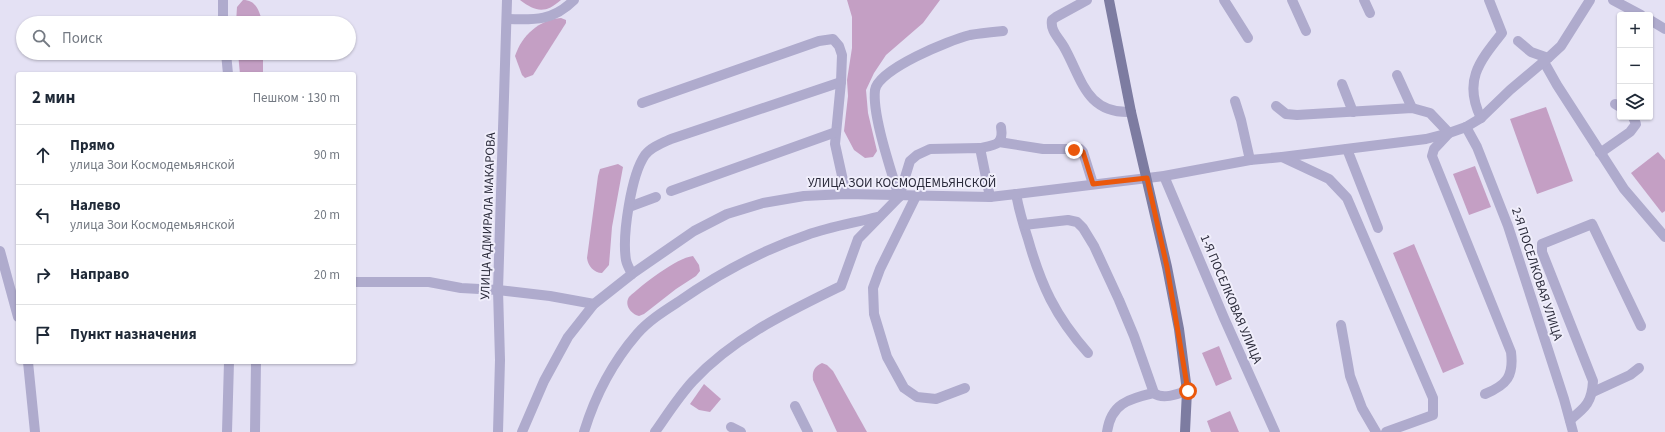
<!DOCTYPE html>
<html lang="ru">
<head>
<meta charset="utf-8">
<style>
	:root { --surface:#fff; --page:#f2f2f3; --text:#1f2937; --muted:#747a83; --line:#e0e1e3 }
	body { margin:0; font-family:"Source Sans 3",sans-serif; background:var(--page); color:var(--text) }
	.controls { position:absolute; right:12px; top:12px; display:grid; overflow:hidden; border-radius:4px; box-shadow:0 1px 3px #0004 }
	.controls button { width:36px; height:36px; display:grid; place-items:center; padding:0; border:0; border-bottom:1px solid var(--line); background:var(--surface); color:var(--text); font:20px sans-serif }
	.stop { position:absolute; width:12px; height:12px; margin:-9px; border:3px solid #ea580c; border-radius:50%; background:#fff }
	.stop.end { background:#ea580c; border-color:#fff; box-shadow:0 1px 4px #0008 }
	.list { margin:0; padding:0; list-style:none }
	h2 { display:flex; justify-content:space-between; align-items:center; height:52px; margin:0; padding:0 16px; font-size:17px }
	h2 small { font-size:13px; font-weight:400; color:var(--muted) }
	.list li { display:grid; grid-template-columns:26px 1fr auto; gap:12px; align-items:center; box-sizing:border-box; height:60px; padding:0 16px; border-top:1px solid var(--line) }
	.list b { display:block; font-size:15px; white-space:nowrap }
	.list p { margin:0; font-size:13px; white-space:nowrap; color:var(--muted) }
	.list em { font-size:13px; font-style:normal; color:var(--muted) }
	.icon { flex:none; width:22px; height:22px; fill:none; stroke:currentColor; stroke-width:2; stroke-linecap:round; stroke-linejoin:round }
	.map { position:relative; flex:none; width:1665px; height:432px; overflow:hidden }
	.search { position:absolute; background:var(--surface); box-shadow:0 1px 3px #0004; left:16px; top:16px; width:340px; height:44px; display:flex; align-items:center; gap:10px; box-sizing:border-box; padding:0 14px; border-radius:22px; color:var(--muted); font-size:15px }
	.panel { position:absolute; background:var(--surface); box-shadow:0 1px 3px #0004; left:16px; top:72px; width:340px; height:292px; border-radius:4px }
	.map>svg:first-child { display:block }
	.green { fill:#c49fc4 }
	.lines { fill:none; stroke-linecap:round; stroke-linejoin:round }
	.lane { stroke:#afabcd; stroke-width:10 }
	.street { stroke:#afabcd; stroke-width:10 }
	.secondary { stroke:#7d7ca1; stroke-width:10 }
	.route { stroke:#ea580c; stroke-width:5 }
	.labels { text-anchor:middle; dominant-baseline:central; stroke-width:4; stroke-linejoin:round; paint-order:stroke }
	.street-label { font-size:13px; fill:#2b2b3b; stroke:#f0eefb }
</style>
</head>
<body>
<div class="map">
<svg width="1665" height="432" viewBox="0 0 1665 432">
	<rect width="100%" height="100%" fill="#e4e1f4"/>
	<g class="green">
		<path d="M243,0C257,0 259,12 263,23H236L237,7Z"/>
		<path d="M520,0H561C545,14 536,12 520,0Z"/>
		<path d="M847,0H940L923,23L886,55L874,73L866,90L868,113L877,151L873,157L865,158L854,150L844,131L848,96L847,80L852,48V17Z"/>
		<path d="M561,18L566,20V23L533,75L525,78L522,75L515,56C522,35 539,20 561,18Z"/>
		<path d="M238,53H263V74H240Z"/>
		<path d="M1546,107L1573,181L1537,194L1510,119Z"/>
		<path d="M1658,152L1665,160V211L1662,213L1631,173Z"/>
		<path d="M618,164L623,167L612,227L609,265L602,273C594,273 588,266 587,258L598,176L600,169Z"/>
		<path d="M1475,166L1491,207L1469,215L1453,174Z"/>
		<path d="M1414,244L1464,364L1443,373L1393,253Z"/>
		<path d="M693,256L699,265L700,271L696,276L676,289L644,314L639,316C631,314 624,305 629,297C642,285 676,258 693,256Z"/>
		<path d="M1219,346L1232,379L1216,386L1202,353Z"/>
		<path d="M822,363L827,365L833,371L867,432H837L813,380C812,371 814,367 822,363Z"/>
		<path d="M704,384L721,399L710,412L699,410L690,404Z"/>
		<path d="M1230,411L1239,432H1211L1207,421Z"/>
	</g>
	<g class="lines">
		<g class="lane">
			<path d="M1087,0L1056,17L1052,20C1050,31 1059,38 1064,47C1082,79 1086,114 1131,112"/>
			<path d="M1224,0L1248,38"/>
			<path d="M1292,0L1306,31"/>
			<path d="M1364,0L1370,13"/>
			<path d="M1613,0L1641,15"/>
			<path d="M1650,20L1665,29"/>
			<path d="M223,23V0"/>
			<path d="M1518,41L1531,52L1548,58"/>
			<path d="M226,53L228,74"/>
			<path d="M1544,62L1557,85L1624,189L1665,237"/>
			<path d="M1397,75L1412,108"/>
			<path d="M1342,84L1353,112"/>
			<path d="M1235,101L1241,120L1250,160"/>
			<path d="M642,103L819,41L833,39L839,46L842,55L841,82L835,144L846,194"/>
			<path d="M1615,104L1620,107"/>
			<path d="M1276,106L1286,114L1297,115L1412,108L1430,113L1449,133L1434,149L1432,156L1511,352C1514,376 1507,385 1485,394"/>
			<path d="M1481,118C1463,81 1479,62 1502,33L1489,0"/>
			<path d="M1466,127L1477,147L1508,226L1564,399L1573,432"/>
			<path d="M999,142L1043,149H1080L1083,152L1093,184"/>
			<path d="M980,148C995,145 1004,145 1001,127"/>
			<path d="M1347,149L1378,228"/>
			<path d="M1600,153L1630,132L1636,124L1633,117"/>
			<path d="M1282,157L1329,179L1347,198L1433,398V415L1386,432"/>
			<path d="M671,191L836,132"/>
			<path d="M1016,194C1019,210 1023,224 1028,239C1041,285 1055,316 1088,353"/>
			<path d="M916,196L880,269L873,288L874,314L887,357L904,388L917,397L936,399L965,388"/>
			<path d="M899,197C891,170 872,115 875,90C878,69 950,40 970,35C980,33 992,32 1003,31"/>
			<path d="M629,207L656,197"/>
			<path d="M1024,225L1068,220L1077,222L1083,228L1094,246L1119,300L1134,336L1154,393C1163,400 1176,394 1187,391"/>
			<path d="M0,251L18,317"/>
			<path d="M632,274C630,270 627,265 626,260C622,236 631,175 645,155C651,147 662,143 671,139L841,82"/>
			<path d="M498,290L550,296L594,304"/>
			<path d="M1341,325L1350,376L1362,408L1376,432"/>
			<path d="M28,362L35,432"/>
			<path d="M1593,392L1630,375L1639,368"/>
			<path d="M795,406L808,432"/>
			<path d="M1570,420C1586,407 1592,402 1593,381L1542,252V244L1592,224L1641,326"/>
			<path d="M731,427L741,432"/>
			<path d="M227,432L229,362"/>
			<path d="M255,432L256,362"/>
			<path d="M584,432C595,396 612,363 637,334C648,321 664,311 678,302C718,274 760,251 807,235C829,227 854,223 877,217"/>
			<path d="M655,432C667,415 679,396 693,381C734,337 788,312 841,286L858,239L899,197L910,161L917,155L930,149L980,148L990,197"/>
			<path d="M1107,432C1111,403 1129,399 1154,393"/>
		</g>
		<g class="street">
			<path d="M507,19C535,20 553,21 574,0"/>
			<path d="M1164,176L1224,318L1275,432"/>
			<path d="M354,282H429L461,288L498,290"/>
			<path d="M498,432L500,360L498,290L507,0"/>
			<path d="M522,432L544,381L568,337L594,304L632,274L694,231L727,214L763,203L804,196L846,194L990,197L1016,194L1164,176L1250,160L1282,157L1426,139L1449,133L1466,127L1481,118L1510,90L1548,58L1561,46L1590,0"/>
		</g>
		<path class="secondary" d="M1109,0L1131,112L1167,267L1179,329L1187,391L1185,432"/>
	</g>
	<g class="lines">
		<path class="route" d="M1074,150H1080L1083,152L1093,184L1147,178L1167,267L1188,391"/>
	</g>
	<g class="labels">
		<g class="street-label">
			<text x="902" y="183">УЛИЦА ЗОИ КОСМОДЕМЬЯНСКОЙ</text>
			<text transform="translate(488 216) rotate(-88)">УЛИЦА АДМИРАЛА МАКАРОВА</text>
			<text transform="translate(1537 274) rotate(72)">2-Я ПОСЕЛКОВАЯ УЛИЦА</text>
			<text transform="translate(1231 299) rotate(67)">1-Я ПОСЕЛКОВАЯ УЛИЦА</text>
		</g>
	</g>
</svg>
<div class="controls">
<button>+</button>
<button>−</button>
<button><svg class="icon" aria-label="layers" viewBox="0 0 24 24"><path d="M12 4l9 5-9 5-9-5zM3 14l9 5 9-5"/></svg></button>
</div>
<div class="stop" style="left:1188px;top:391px"></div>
<div class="stop end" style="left:1074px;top:150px"></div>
<div class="search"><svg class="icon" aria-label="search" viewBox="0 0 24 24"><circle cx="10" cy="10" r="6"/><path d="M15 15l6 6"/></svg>Поиск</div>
<section class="panel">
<h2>2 мин<small>Пешком · 130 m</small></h2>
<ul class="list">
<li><svg class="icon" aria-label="ahead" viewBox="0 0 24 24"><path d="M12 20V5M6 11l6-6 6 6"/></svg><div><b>Прямо</b><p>улица Зои Космодемьянской</p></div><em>90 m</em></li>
<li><svg class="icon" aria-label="left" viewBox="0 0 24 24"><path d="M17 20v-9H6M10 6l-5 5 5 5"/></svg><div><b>Налево</b><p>улица Зои Космодемьянской</p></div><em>20 m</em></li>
<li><svg class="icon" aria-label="right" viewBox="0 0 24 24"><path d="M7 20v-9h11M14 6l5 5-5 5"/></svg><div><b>Направо</b></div><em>20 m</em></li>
<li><svg class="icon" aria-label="arrive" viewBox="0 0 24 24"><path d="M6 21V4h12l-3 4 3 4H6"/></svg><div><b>Пункт назначения</b></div></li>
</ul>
</section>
</div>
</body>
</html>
